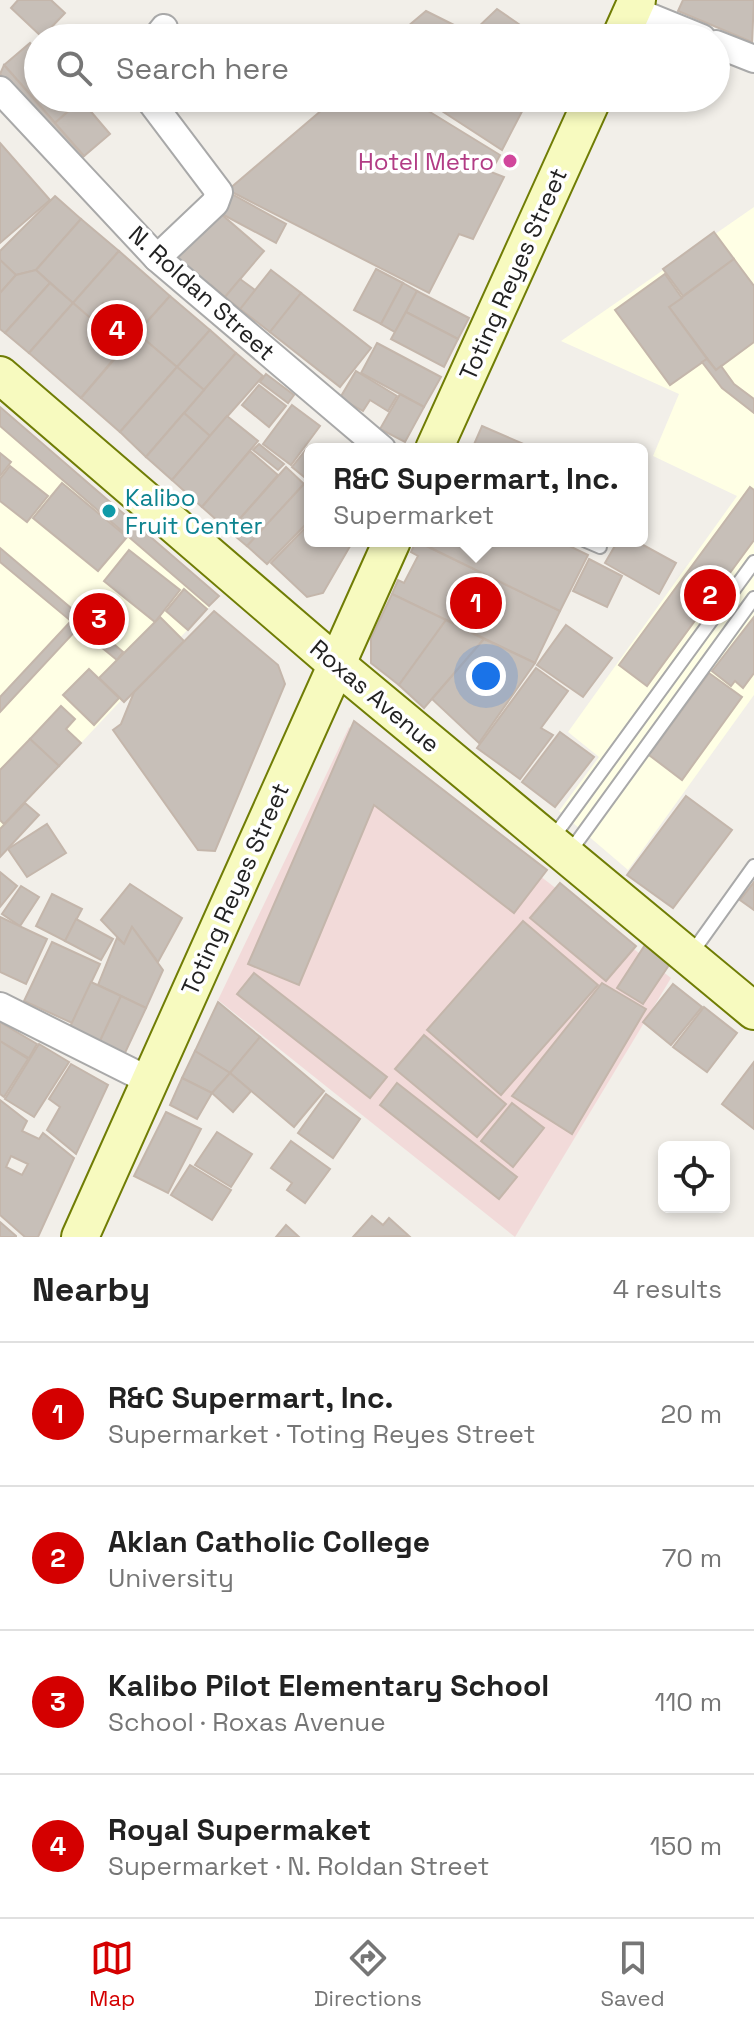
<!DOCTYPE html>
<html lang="en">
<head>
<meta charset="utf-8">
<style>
	:root { --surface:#fff; --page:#f2f2f2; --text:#222; --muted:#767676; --line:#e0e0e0; --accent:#d40000 }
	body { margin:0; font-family:"Space Grotesk",sans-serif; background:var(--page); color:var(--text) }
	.controls { position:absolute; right:24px; bottom:24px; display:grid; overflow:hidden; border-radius:12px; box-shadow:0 4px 12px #0003 }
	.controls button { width:72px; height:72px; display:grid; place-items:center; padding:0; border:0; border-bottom:2px solid var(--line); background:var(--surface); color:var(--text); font:40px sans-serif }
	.you { position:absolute; left:486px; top:676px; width:28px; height:28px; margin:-20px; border:6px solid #fff; border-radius:50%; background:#1a73e8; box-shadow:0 0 0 12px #1a73e833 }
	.badge { display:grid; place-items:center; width:52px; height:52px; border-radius:50%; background:var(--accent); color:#fff; font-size:26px; font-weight:700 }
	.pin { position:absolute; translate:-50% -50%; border:4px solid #fff; box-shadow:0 2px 8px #0006 }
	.popup { position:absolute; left:304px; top:443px; width:344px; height:104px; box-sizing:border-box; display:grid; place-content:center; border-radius:12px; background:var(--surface); filter:drop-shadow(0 2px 6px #0005); font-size:26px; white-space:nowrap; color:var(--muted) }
	.popup b { font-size:30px; color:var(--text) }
	.popup::after { content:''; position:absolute; left:50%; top:100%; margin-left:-16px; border:16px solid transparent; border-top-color:var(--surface) }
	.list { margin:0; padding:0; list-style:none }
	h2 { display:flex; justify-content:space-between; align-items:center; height:104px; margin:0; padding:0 32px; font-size:34px }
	h2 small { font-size:26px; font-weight:400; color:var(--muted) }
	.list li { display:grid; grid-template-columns:52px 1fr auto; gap:24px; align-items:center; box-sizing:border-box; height:144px; padding:0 32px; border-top:2px solid var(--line) }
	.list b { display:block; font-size:30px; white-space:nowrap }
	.list p { margin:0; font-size:26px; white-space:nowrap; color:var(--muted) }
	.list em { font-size:26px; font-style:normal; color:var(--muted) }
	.icon { flex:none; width:44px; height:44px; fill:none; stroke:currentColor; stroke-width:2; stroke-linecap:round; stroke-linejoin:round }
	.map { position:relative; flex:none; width:754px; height:1237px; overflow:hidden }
	.search { position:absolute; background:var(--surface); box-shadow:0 4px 12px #0003; left:24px; right:24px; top:24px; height:88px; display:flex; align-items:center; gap:20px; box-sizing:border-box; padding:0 28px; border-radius:44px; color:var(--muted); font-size:30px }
	.sheet { height:680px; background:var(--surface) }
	nav { display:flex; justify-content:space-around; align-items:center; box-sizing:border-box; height:112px; border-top:2px solid var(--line); background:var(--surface); font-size:22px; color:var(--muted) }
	nav a { display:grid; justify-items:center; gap:4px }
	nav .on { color:var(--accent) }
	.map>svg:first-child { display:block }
	.commercial { fill:#f2dad9 }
	.education { fill:#ffffe5 }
	.building { fill:#c7bfb8; stroke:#c4b6ab; stroke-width:2; fill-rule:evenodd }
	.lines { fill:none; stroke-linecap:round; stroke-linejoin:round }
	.lane-casing { stroke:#a9a9a9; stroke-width:16 }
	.street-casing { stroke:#a9a9a9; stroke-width:30 }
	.secondary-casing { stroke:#707d05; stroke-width:40 }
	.lane { stroke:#fff; stroke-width:12 }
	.street { stroke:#fff; stroke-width:26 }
	.secondary { stroke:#f7fabf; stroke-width:36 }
	.hotel-dot { fill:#d1479c; stroke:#fff; stroke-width:3 }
	.culture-dot { fill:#0f9aa8; stroke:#fff; stroke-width:3 }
	.labels { text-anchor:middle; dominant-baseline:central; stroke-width:7; stroke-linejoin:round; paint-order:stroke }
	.hotel-label { font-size:24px; fill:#b23c85; stroke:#fff; text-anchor:end }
	.street-label { font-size:24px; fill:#222; stroke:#fff }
	.culture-label { font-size:24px; fill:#0d838f; stroke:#fff; text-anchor:start }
</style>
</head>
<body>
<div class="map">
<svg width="754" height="1237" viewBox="0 0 754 1237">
	<rect width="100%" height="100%" fill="#f2efe9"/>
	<path class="commercial" d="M349,727L671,978L515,1237L218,1000Z"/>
	<g class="education">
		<path d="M754,207V695L628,870L559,811L599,757L568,732L737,496L653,456L679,394L561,341Z"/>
		<path d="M0,426L209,607L0,829Z"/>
	</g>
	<g class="building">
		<path d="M18,0H51L65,13L42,37L11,8Z"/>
		<path d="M683,0H754L752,42L678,11Z"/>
		<path d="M497,9L539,38H484L473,32Z"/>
		<path d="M426,11L480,38H394Z"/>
		<path d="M30,43L38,52V98L81,100L55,123L4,65Z"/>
		<path d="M4,65L84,156L77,162L0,74Z"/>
		<path d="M336,98H407L500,155L491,172L504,177L473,239L459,234L429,293L228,190Z"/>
		<path d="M422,98H529L502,150Z"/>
		<path d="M81,100L110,134L84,156L55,123Z"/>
		<path d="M0,143L50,200L0,243Z"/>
		<path d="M230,193L286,224L276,243L220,213Z"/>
		<path d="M55,196L81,219L36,270L16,275L0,260V251Z"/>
		<path d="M213,207L264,251L225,297L211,285L208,289L170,257Z"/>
		<path d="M81,219L119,251L73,303L36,270Z"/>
		<path d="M714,232L734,259L683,296L663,269Z"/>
		<path d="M119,251L170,296L137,333L103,303L90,318L73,303Z"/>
		<path d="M734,259L754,286V342L716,370L669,307Z"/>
		<path d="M0,260L16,275L0,293Z"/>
		<path d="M376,269L403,283L381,324L354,310Z"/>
		<path d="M36,270L50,283L5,333L0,329V293L16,275Z"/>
		<path d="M271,270L301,293L270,332L240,309Z"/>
		<path d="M665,274L682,298L669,307L707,359L670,385L615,310Z"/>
		<path d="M240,279L255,290L240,309L225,297Z"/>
		<path d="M50,283L73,303L29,353L5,333Z"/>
		<path d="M403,283L417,291L395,332L381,324Z"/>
		<path d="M417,291L469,318L458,339L406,312Z"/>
		<path d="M301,293L371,348L340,387L270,332Z"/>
		<path d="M170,296L210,330L177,367L137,333Z"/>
		<path d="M73,303L124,347L81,398L29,353Z"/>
		<path d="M406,312L458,339L444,367L391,339Z"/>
		<path d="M210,330L236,353L204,390L177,367Z"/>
		<path d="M137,333L177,367L120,432L81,398Z"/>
		<path d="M377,343L441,377L424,407L361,373Z"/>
		<path d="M236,353L263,376L210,436L184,413Z"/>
		<path d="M707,359L716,370L721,366L734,384L754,399V413L722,388L702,362Z"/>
		<path d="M177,367L204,390L146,457L120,432Z"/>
		<path d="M356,371L397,396L388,411L370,400L363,411L340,398Z"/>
		<path d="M266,374L294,395L288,403L260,382Z"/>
		<path d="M259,385L286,406L269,427L242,405Z"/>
		<path d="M400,394L424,407L405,442L380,429Z"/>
		<path d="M292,405L320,426L291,465L263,444Z"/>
		<path d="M0,407L219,596L209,606L0,426Z"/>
		<path d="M184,413L210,436L172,480L146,457Z"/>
		<path d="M227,416L258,441L202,507L172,480Z"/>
		<path d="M482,426L535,449H472Z"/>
		<path d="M259,444L284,464L278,470L253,450Z"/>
		<path d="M308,447L310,449L309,481L292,467Z"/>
		<path d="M250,451L278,475L229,531L202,507Z"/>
		<path d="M0,453L11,462L0,476Z"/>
		<path d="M10,466L48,496L27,522L0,501V479Z"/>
		<path d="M286,467L304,484L247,546L229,531Z"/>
		<path d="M62,483L127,537L98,571L33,518Z"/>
		<path d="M304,484L310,489V520L267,564L247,546Z"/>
		<path d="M750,487L754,490V540L647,686L619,665Z"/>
		<path d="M310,523V541H353L323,593L307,597L271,563Z"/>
		<path d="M416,541L560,611L535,663L392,594L398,580L404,583L418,556L411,552Z"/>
		<path d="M434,541H559L588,555L560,611L431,548Z"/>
		<path d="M611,541H636L676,563L659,594L605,563L616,544Z"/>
		<path d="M0,548L123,652L117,660L78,628L0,712V697L71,621L0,562Z"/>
		<path d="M129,550L180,590L155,622L104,581Z"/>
		<path d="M589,559L622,576L607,607L573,591Z"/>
		<path d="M184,589L207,609L188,630L166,611Z"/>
		<path d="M392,594L446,620L399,685L371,663V638Z"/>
		<path d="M214,611L278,665L285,684L215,851L198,850L113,730L121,724L134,692Z"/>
		<path d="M160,617L184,641L124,702L99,678Z"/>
		<path d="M754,617V673L743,688L735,681L731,686L712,671Z"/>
		<path d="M446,620L484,639L424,708L399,685Z"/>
		<path d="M566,625L612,658L583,697L537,665Z"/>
		<path d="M484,639L535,663L479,743L432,699Z"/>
		<path d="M536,668L568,691L541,728L553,735L520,779L477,748Z"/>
		<path d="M89,669L119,698L94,725L63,695Z"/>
		<path d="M709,673L742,697L682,780L649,755Z"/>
		<path d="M61,706L75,719L66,729L81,743L59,766L30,739Z"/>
		<path d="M354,721L547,870L514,913L374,805L299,985L248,964Z"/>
		<path d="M560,732L594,757L555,807L522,782Z"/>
		<path d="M30,739L59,766L4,824L0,820V770Z"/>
		<path d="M686,796L732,830L673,908L627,875Z"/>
		<path d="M25,803L39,815L0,857V829Z"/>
		<path d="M47,824L66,853L27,877L8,849Z"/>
		<path d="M0,872L17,886L0,907Z"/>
		<path d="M754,882V910L740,900Z"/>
		<path d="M560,883L636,946L606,981L530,918Z"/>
		<path d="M130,884L182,918L158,962L132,927L124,944L101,920Z"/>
		<path d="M21,886L39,897L20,926L2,914Z"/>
		<path d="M52,894L82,909L65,941L36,926Z"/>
		<path d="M0,917L47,939L26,984L0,972Z"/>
		<path d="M76,919L113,939L101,960L65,941Z"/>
		<path d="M523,921L598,985L501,1095L427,1030Z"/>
		<path d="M132,927L163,970L146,1008L98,985L117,938L124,944Z"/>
		<path d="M52,942L100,964L72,1023L24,1001Z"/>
		<path d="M645,945L671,962L643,1004L617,988Z"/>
		<path d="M254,973L387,1077L370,1098L237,994Z"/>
		<path d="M91,982L121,996L99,1043L69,1029Z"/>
		<path d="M602,983L646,1009L572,1134L512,1096Z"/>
		<path d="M673,984L702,1007L671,1045L643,1022Z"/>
		<path d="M121,996L146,1008L124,1055L99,1043Z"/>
		<path d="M218,1002L260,1037L230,1073L195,1051Z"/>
		<path d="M704,1007L737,1033L707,1072L673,1047Z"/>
		<path d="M0,1022L37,1044L29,1058L0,1041Z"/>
		<path d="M424,1035L506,1104L477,1137L395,1069Z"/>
		<path d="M260,1037L324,1091L294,1127L230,1073Z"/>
		<path d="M0,1041L28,1059L4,1097L0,1094Z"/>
		<path d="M39,1044L69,1062L34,1117L5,1099Z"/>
		<path d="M195,1051L230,1073L212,1093L182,1078Z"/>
		<path d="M754,1062V1129L722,1104Z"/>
		<path d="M71,1064L108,1085L76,1154L47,1130L60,1107L49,1099Z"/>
		<path d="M230,1073L251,1091L233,1112L212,1093Z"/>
		<path d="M182,1078L212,1093L197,1119L170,1105Z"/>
		<path d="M397,1083L517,1177L499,1199L380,1105Z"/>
		<path d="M326,1094L360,1119L333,1158L298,1133Z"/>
		<path d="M0,1100L27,1121L22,1131L39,1139L43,1133L74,1158L38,1237H25L0,1215ZM11,1156L28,1164L22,1175L6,1167Z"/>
		<path d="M512,1103L544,1128L513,1167L481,1141Z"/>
		<path d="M166,1112L201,1129L168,1193L134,1176Z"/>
		<path d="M217,1132L252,1154L231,1187L195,1165Z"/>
		<path d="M291,1141L330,1169L305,1203L287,1190L292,1183L271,1168Z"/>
		<path d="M190,1165L231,1190L212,1220L171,1195Z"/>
		<path d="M372,1216L383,1225L389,1218L409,1236L353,1237Z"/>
		<path d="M0,1222L16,1236V1237H0Z"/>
		<path d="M286,1225L299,1237H276Z"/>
	</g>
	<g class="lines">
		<defs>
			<g id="lane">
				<path d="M586,541L600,547"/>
				<path d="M552,839L754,562"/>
				<path d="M569,853L754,598"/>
				<path d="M691,954L754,866"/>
			</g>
			<g id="street">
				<path d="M633,10L702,38"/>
				<path d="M156,38L164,28"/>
				<path d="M716,44L754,59"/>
				<path d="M0,90L157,258L382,449"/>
				<path d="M148,98L219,192L215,203L157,258"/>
				<path d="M0,1006L150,1081"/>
			</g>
			<g id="secondary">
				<path d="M620,38L637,0"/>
				<path d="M0,375L336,664L754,1011"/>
				<path d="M434,449L593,98"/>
				<path d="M80,1237L392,541"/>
			</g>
		</defs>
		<use href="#lane" class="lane-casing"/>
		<use href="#street" class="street-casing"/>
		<use href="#secondary" class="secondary-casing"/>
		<use href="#lane" class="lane"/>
		<use href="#street" class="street"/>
		<use href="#secondary" class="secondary"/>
	</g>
	<circle class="hotel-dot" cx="510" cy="161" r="8"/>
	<circle class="culture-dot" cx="109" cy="511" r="8"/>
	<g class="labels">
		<g class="hotel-label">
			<text x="494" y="161">Hotel Metro</text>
		</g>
		<g class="street-label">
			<text transform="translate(513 274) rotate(-66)">Toting Reyes Street</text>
			<text transform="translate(202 293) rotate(42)">N. Roldan Street</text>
			<text transform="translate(375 696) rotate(40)">Roxas Avenue</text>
			<text transform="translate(235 889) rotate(-66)">Toting Reyes Street</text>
		</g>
		<g class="culture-label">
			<text x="125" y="497">Kalibo<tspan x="125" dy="28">Fruit Center</tspan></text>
		</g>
	</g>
</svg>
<div class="controls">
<button><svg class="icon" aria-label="locate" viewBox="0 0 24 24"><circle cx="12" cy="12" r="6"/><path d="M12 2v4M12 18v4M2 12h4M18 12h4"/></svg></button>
</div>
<div class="you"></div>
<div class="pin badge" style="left:476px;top:603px">1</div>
<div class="popup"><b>R&amp;C Supermart, Inc.</b>Supermarket</div>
<div class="pin badge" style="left:710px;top:595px">2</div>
<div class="pin badge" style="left:99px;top:619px">3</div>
<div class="pin badge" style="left:117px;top:330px">4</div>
<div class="search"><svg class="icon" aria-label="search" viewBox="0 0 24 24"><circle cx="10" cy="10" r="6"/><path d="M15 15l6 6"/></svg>Search here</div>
</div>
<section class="sheet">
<h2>Nearby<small>4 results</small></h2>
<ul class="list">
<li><span class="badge">1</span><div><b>R&amp;C Supermart, Inc.</b><p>Supermarket · Toting Reyes Street</p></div><em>20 m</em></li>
<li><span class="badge">2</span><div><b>Aklan Catholic College</b><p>University</p></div><em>70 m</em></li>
<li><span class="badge">3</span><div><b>Kalibo Pilot Elementary School</b><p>School · Roxas Avenue</p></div><em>110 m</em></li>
<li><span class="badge">4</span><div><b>Royal Supermaket</b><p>Supermarket · N. Roldan Street</p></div><em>150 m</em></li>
</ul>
</section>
<nav>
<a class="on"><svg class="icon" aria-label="map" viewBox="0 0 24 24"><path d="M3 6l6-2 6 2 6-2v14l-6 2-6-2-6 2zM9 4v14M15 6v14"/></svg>Map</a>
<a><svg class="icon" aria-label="directions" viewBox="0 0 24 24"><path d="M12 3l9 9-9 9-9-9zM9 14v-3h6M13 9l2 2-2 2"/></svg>Directions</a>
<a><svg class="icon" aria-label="saved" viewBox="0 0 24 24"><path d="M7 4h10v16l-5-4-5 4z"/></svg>Saved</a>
</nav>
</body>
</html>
